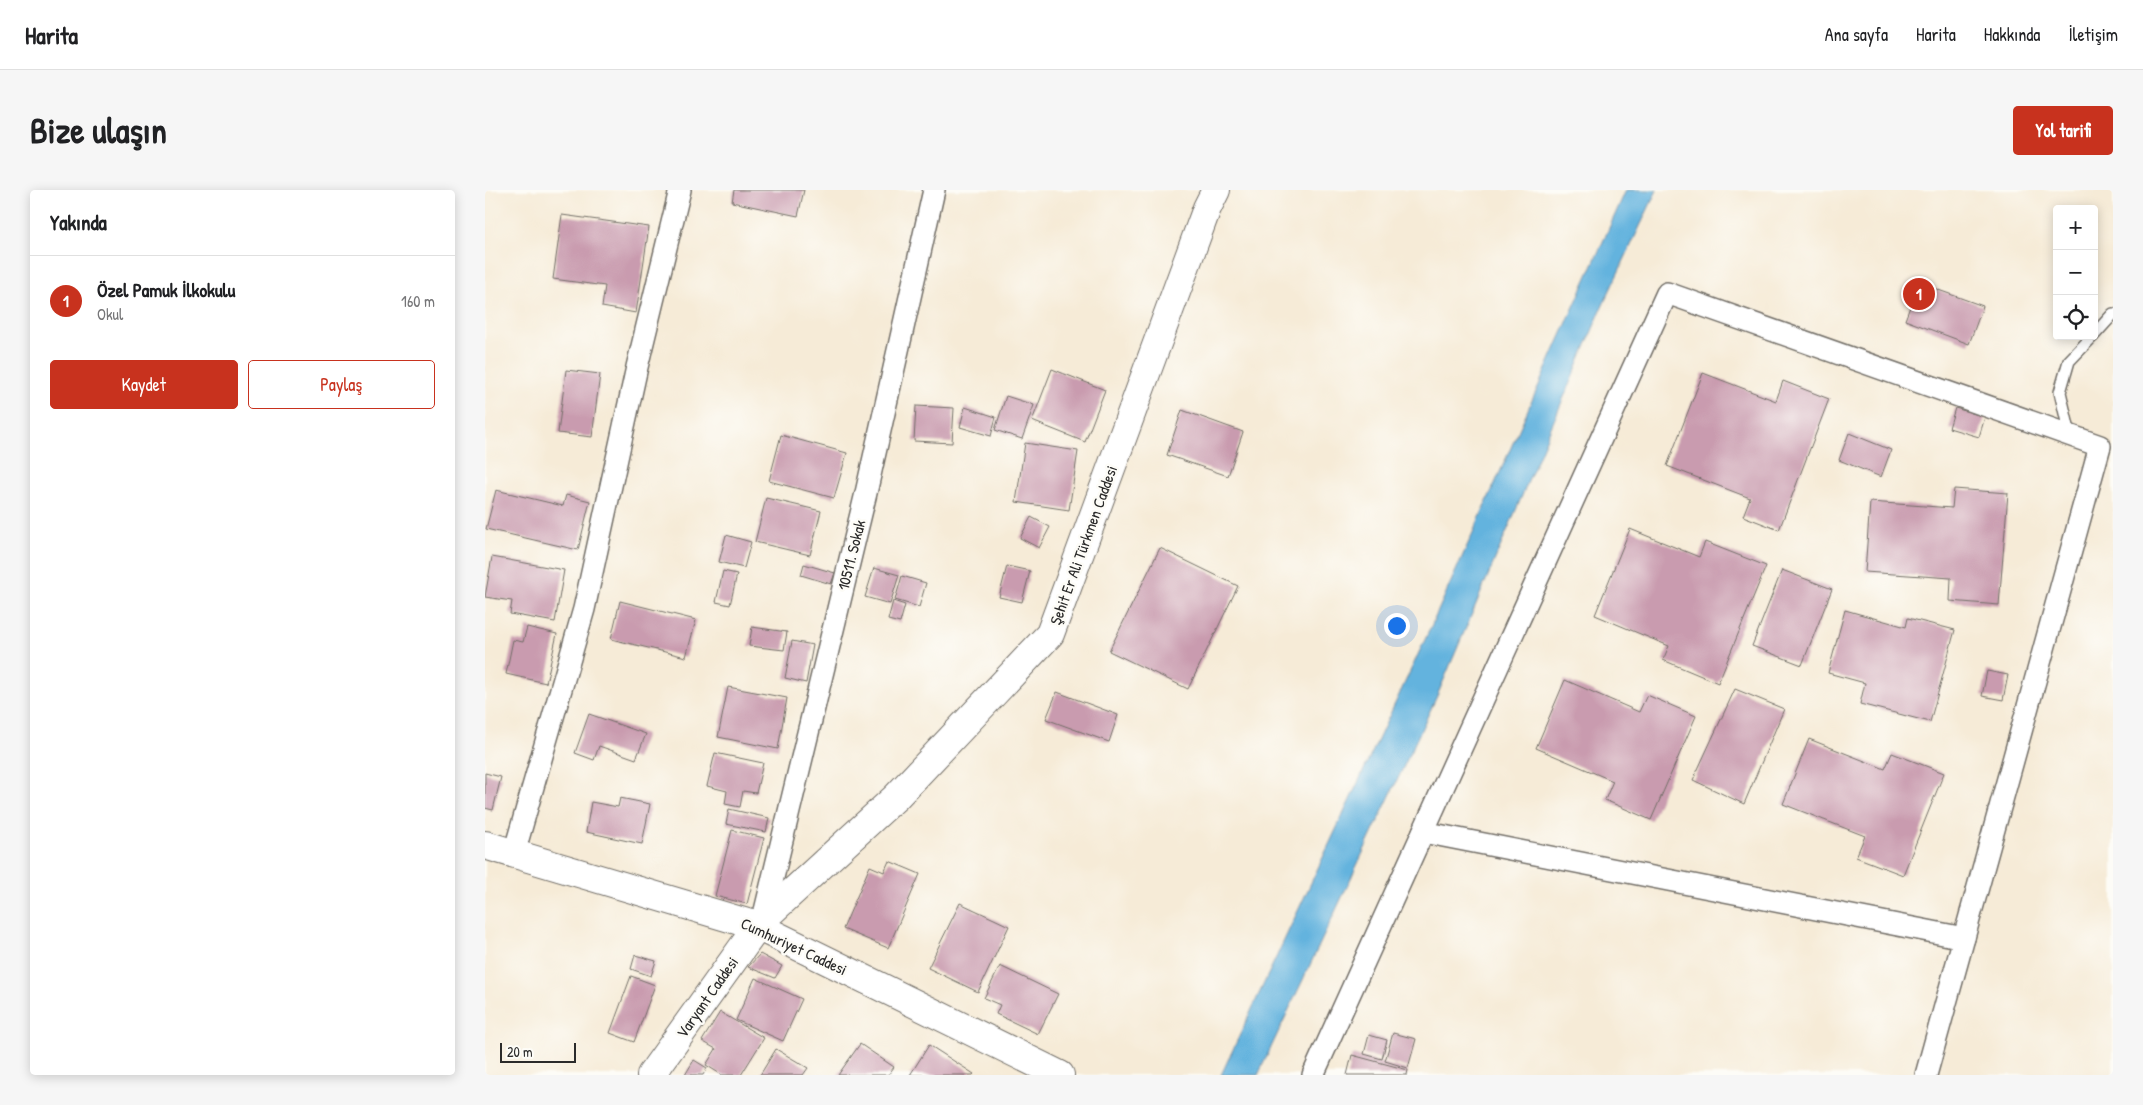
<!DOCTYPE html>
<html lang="tr">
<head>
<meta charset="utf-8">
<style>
	:root { --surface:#fff; --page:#f6f6f6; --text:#202124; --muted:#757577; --line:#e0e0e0; --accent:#c8321e }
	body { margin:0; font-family:"Patrick Hand",sans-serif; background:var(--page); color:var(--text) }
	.controls { position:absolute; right:15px; top:15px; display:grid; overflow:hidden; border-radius:5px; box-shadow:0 2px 12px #0003 }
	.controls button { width:45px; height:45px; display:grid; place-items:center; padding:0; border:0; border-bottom:1px solid var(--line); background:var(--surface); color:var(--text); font:25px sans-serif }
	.scale { position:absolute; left:15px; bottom:12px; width:76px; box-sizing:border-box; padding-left:5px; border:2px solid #2b2b2b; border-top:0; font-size:14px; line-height:18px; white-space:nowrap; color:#2b2b2b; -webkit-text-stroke:4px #fdfcf7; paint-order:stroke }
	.you { position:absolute; left:911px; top:435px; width:18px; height:18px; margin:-12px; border:4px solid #fff; border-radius:50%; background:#1a73e8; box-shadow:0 0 0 8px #1a73e833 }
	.badge { display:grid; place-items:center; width:32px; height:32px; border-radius:50%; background:var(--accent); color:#fff; font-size:16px; font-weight:700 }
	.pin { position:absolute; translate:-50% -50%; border:2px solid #fff; box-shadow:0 1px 5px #0006 }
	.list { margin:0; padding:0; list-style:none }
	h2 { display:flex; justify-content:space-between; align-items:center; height:65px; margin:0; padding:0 20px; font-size:21px }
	h2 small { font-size:16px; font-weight:400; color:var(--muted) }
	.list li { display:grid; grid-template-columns:32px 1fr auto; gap:15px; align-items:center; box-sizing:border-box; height:90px; padding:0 20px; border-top:1px solid var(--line) }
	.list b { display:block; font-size:19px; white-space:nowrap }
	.list p { margin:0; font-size:16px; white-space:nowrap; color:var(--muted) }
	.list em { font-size:16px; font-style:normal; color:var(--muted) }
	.actions { display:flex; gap:10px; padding:15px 20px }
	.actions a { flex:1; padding:11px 0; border:1px solid var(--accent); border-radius:5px; text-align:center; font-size:18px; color:var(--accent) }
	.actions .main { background:var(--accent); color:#fff }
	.icon { flex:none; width:28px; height:28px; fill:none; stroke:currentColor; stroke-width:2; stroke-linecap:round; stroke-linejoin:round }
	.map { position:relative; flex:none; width:1628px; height:885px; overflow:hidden; border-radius:5px }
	header { display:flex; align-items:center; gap:30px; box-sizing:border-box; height:70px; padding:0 25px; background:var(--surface); border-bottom:1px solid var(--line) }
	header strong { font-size:24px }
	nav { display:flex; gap:28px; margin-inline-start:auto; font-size:18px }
	.intro { display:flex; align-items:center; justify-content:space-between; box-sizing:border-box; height:120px; padding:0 30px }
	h1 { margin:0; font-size:35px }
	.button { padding:12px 22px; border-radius:5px; background:var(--accent); color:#fff; font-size:18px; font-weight:700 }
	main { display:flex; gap:30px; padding:0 30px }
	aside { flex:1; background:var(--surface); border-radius:5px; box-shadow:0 2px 12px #0003 }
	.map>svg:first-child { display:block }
	.water { fill:#64b3de; stroke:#486f84 }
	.building { fill:#c99baf }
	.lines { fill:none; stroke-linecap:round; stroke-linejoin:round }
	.service-casing { stroke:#726e67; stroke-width:14 }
	.minor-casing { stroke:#726e67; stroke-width:24 }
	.tertiary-casing { stroke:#726e67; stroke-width:30 }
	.service { stroke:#fff; stroke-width:11 }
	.minor { stroke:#fff; stroke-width:21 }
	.tertiary { stroke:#fff; stroke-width:28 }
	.labels { text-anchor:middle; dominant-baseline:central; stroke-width:5; stroke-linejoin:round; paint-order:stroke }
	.street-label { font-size:16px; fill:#2b2b2b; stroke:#fdfcf7 }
</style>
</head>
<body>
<header>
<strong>Harita</strong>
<nav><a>Ana sayfa</a><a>Harita</a><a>Hakkında</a><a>İletişim</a></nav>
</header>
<div class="intro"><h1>Bize ulaşın</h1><a class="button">Yol tarifi</a></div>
<main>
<aside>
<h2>Yakında<small></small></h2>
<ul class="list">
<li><span class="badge">1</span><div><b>Özel Pamuk İlkokulu</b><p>Okul</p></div><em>160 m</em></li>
</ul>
<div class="actions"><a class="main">Kaydet</a><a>Paylaş</a></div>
</aside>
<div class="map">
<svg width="1628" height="885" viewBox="0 0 1628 885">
	<rect width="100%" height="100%" fill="#fdfcf7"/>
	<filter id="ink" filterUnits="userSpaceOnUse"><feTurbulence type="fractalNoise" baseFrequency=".02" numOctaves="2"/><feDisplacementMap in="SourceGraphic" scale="10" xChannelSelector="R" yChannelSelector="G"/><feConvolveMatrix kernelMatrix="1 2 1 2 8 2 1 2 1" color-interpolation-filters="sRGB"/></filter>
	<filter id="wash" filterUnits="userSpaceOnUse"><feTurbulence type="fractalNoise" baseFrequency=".0096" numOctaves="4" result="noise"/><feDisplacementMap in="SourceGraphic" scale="20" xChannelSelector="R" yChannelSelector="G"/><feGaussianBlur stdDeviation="1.12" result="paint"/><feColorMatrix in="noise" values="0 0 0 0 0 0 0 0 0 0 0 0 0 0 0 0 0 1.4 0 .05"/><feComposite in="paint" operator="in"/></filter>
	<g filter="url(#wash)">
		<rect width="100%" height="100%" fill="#f6ebd7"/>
		<path class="water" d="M1141,0H1172L1118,115L952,506L773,885H736L944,441Z"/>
		<g id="blocks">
			<g class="building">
				<path d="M249,0H319L313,26L247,12Z"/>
				<path d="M77,25L164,37L151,123L117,117L120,96L68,89Z"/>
				<path d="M1434,93L1498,116L1484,154L1420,130Z"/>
				<path d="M567,179L620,200L600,252L547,231Z"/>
				<path d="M81,180L115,184L107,247L73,243Z"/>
				<path d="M1218,183L1291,211L1298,191L1344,209L1294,340L1258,326L1265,308L1182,276Z"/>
				<path d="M521,206L549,215L537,249L510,240Z"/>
				<path d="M431,216L469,218L467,253L429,251Z"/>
				<path d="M480,217L511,227L506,246L475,237Z"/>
				<path d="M1470,218L1500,227L1494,247L1464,238Z"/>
				<path d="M697,220L758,242L743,286L682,265Z"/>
				<path d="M1364,243L1406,260L1396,287L1354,270Z"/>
				<path d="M296,245L362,263L349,308L284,291Z"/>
				<path d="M540,253L593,261L584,320L531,312Z"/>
				<path d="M1469,299L1523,303L1514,415L1465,411L1466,388L1380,382L1385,312L1467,318Z"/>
				<path d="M11,300L78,316L81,305L105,311L93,360L1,339Z"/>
				<path d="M281,308L336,321L325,365L270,352Z"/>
				<path d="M546,327L565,337L554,358L535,348Z"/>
				<path d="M1145,339L1214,367L1220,352L1281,376L1233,493L1178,470L1184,456L1110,425Z"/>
				<path d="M241,345L266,352L259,378L234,372Z"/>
				<path d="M675,358L753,396L703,499L624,461Z"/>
				<path d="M7,367L79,380L70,432L25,424L27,411L0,407Z"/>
				<path d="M319,374L350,383L346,394L316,385Z"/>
				<path d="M522,376L545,381L537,412L514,407Z"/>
				<path d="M389,378L414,385L405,414L380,407Z"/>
				<path d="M1297,380L1347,399L1317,475L1267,456Z"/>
				<path d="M238,381L252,384L245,415L231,412Z"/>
				<path d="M417,386L441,393L434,417L410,410Z"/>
				<path d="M135,411L211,430L201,467L126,449Z"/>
				<path d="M408,411L420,415L415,433L403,430Z"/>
				<path d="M1360,420L1421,437L1423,428L1470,440L1445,532L1375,514L1380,493L1343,483Z"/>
				<path d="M42,437L72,444L61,493L21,484L28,450L38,452Z"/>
				<path d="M267,437L302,442L299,460L264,456Z"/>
				<path d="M307,451L328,455L321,493L300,488Z"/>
				<path d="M1502,481L1523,485L1518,510L1497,506Z"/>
				<path d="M1080,490L1154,522L1162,505L1211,526L1166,630L1120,610L1128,591L1051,558Z"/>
				<path d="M243,497L302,508L293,559L233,547Z"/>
				<path d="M1250,499L1299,519L1259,614L1208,590Z"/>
				<path d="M572,502L633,525L624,552L561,529Z"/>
				<path d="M104,524L161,544L151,569L114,556L109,570L90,563Z"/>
				<path d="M1324,549L1400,579L1407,563L1459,583L1418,685L1371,667L1380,646L1298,614Z"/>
				<path d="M230,563L278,573L271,603L258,601L255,617L240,614L242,601L222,596Z"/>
				<path d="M0,583L16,587L8,620L0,618Z"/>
				<path d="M135,608L165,614L157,654L101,642L106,612L133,617Z"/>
				<path d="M244,619L284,628L281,642L241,634Z"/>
				<path d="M247,640L279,648L262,714L230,706Z"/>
				<path d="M404,671L435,684L403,758L358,739L385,676L399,682Z"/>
				<path d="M475,713L524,736L493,802L443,778Z"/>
				<path d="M275,764L297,776L290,788L263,777Z"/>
				<path d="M150,765L171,771L166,786L146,779Z"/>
				<path d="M515,776L573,804L553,844L511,824L515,815L499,808Z"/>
				<path d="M146,786L170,795L149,852L125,843Z"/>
				<path d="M270,788L317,809L298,851L251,830Z"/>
				<path d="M235,822L279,848L256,885H237L221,875L231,859L217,851Z"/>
				<path d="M908,843L931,849L923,878L900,871Z"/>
				<path d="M884,845L902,850L897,869L879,864Z"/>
				<path d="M375,854L409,877L403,885H353Z"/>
				<path d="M444,855L489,884L488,885H425Z"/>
				<path d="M291,859L323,878L318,885H275Z"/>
				<path d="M867,865L923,880L922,885H862Z"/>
				<path d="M209,870L222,878L218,885H200Z"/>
			</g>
		</g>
	</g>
	<g filter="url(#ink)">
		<use href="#blocks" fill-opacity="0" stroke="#726e67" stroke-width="1"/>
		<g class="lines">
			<defs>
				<g id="service">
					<path d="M1609,145L1628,124"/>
					<path d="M1585,245L1575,202L1584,171L1608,146"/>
				</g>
				<g id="minor">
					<path d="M938,642L1479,748"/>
					<path d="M29,663L99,419L152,177L195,0"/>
					<path d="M278,729L381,303L449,0"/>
					<path d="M828,885L1182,103L1615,256L1441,885"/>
				</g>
				<g id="tertiary">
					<path d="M0,655L272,736L575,885"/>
					<path d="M166,885L278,729L411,607L565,444L722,18L731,0"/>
				</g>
			</defs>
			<use href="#service" class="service-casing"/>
			<use href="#minor" class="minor-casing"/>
			<use href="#tertiary" class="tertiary-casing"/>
			<use href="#service" class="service"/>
			<use href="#minor" class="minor"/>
			<use href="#tertiary" class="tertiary"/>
		</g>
	</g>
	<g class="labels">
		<g class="street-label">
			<text transform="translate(598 355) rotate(-70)">Şehit Er Ali Türkmen Caddesi</text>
			<text transform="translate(366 365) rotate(-76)">10511. Sokak</text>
			<text transform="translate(309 756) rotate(25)">Cumhuriyet Caddesi</text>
			<text transform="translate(222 807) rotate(-55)">Varyant Caddesi</text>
		</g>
	</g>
</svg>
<div class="controls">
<button>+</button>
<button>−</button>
<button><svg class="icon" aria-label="locate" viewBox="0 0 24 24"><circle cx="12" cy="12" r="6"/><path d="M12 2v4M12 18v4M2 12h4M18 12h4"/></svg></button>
</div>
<div class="scale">20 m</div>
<div class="you"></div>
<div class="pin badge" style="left:1434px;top:104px">1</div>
</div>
</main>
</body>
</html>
